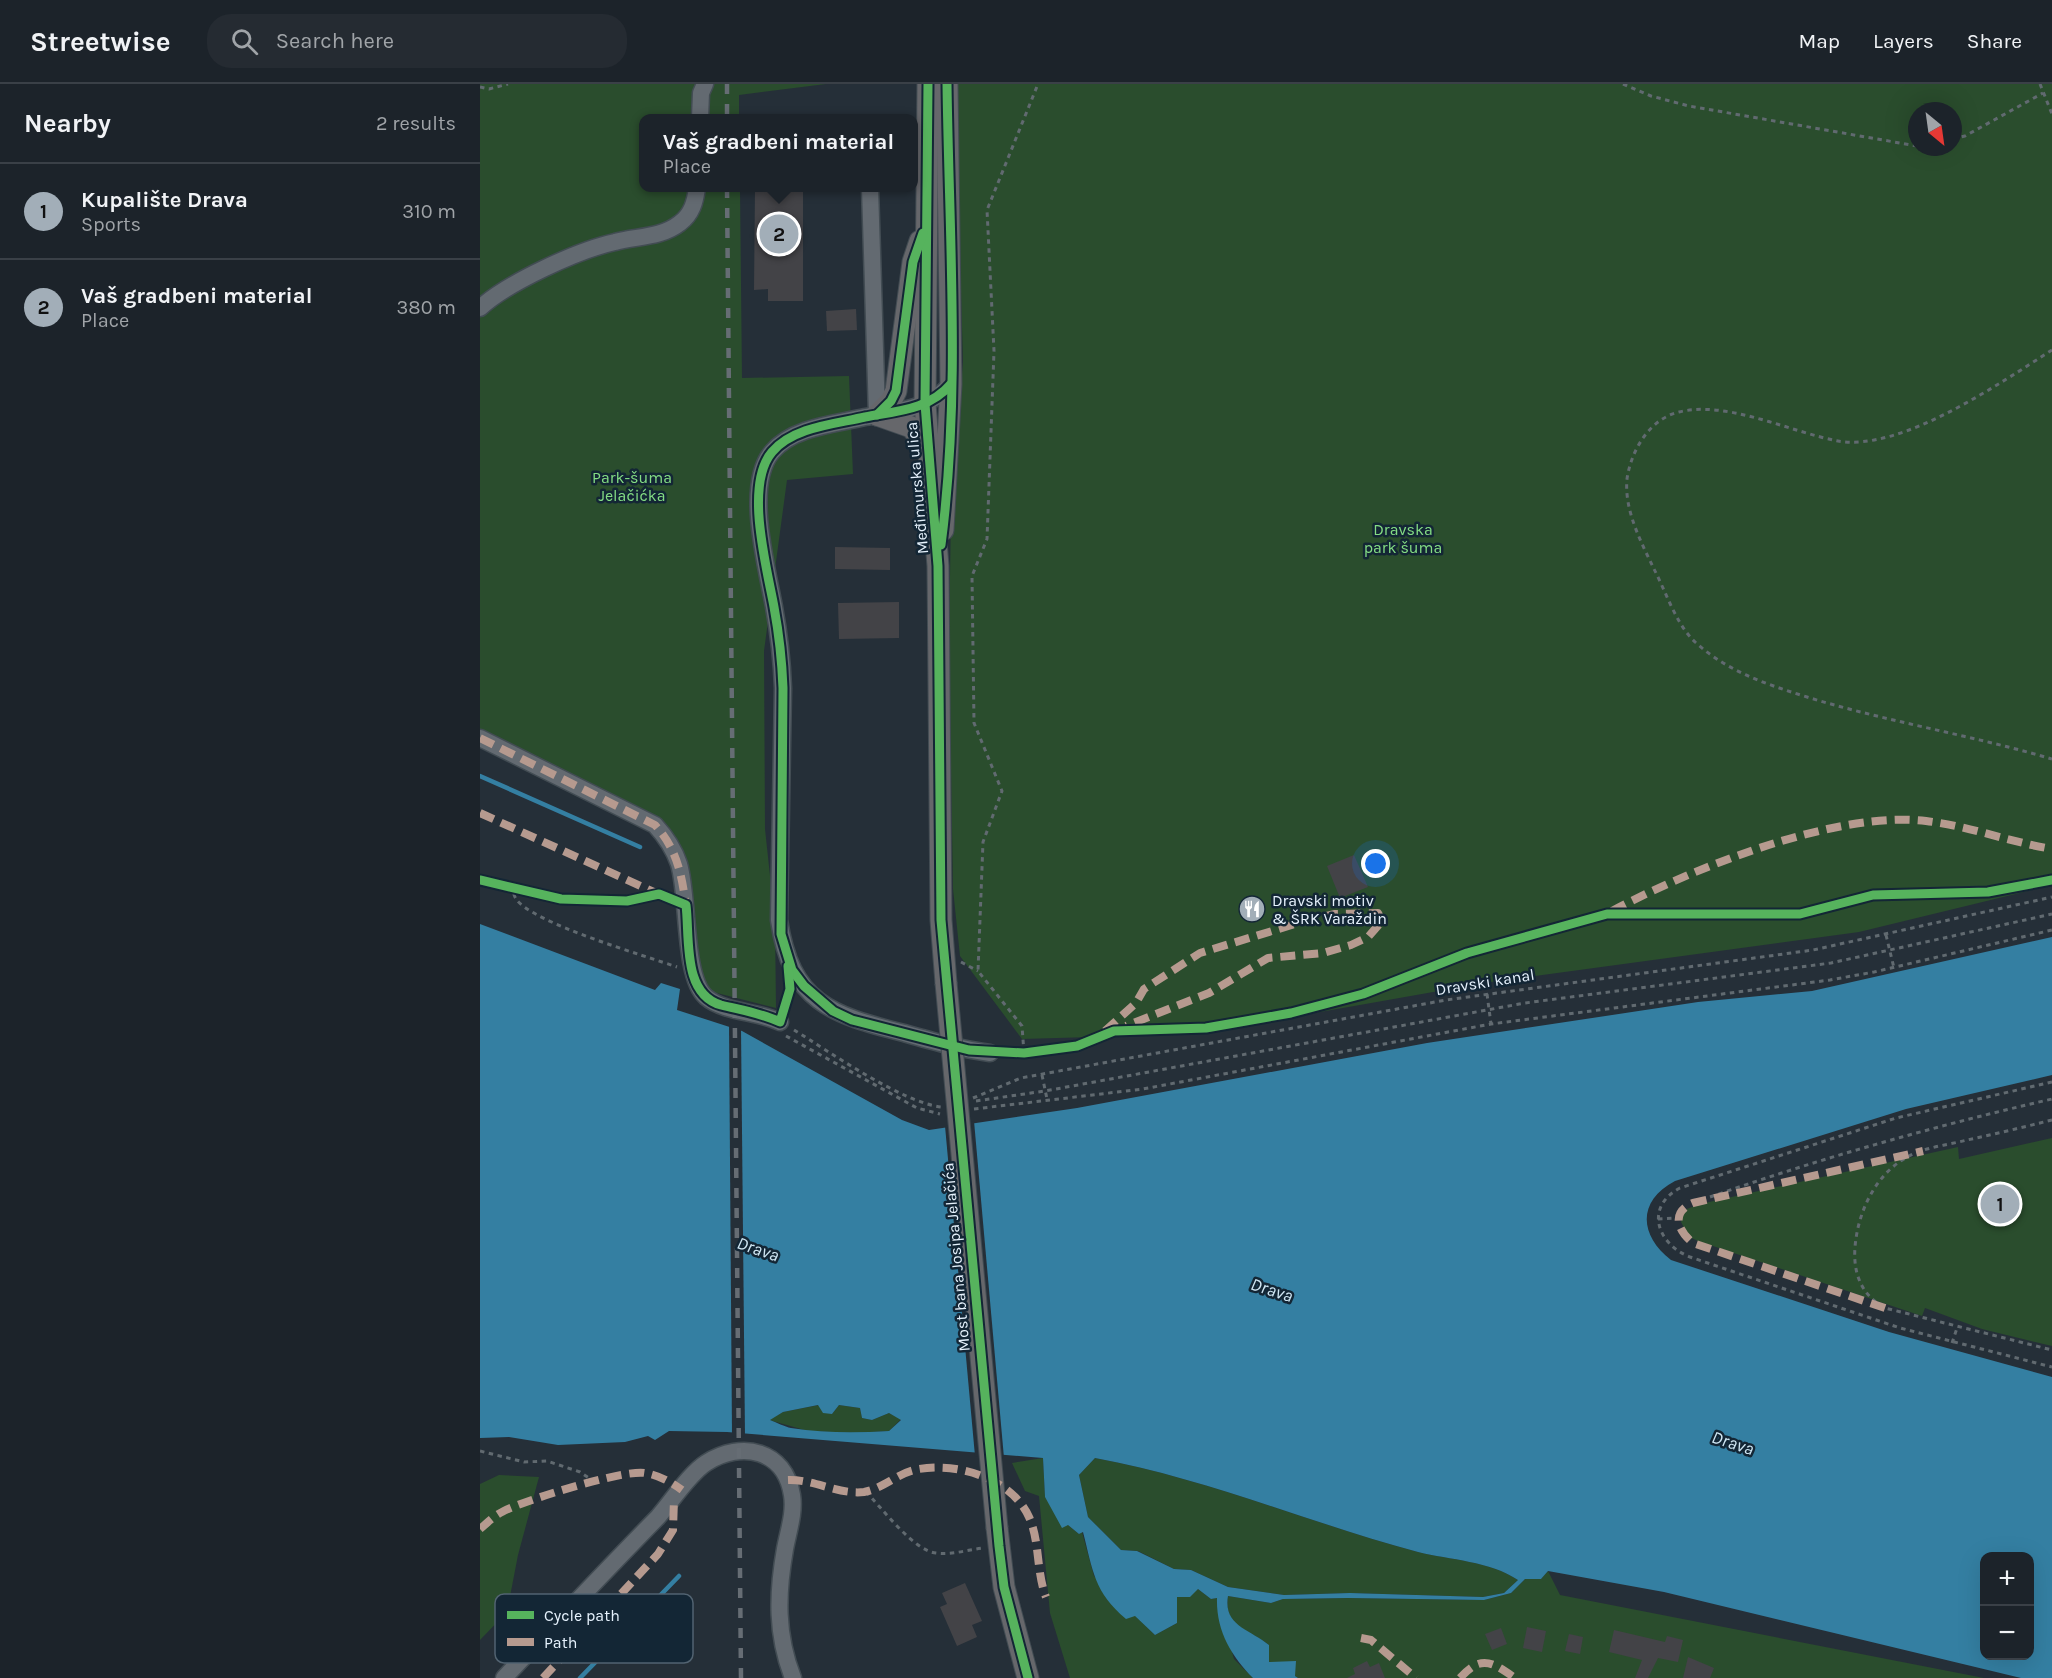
<!DOCTYPE html>
<html lang="en">
<head>
<meta charset="utf-8">
<style>
	:root { --surface:#1c232a; --page:#252b32; --text:#f1f3f6; --muted:#a0a4a8; --line:#3a4047; --accent:#a2aeb8 }
	body { margin:0; font-family:Karla,sans-serif; background:var(--page); color:var(--text) }
	.controls { position:absolute; right:18px; bottom:18px; display:grid; overflow:hidden; border-radius:12px; box-shadow:0 6px 24px #0002 }
	.controls button { width:54px; height:54px; display:grid; place-items:center; padding:0; border:0; border-bottom:2px solid var(--line); background:var(--surface); color:var(--text); font:30px sans-serif }
	.compass { position:absolute; left:1428px; top:18px; width:54px; height:54px; border-radius:50%; background:var(--surface); box-shadow:0 6px 24px #0002; rotate:151deg }
	.you { position:absolute; left:896px; top:780px; width:21px; height:21px; margin:-15px; border:4px solid #fff; border-radius:50%; background:#1a73e8; box-shadow:0 0 0 9px #1a73e833 }
	.badge { display:grid; place-items:center; width:39px; height:39px; border-radius:50%; background:var(--accent); color:#111; font-size:20px; font-weight:700 }
	.pin { position:absolute; translate:-50% -50%; border:3px solid #fff; box-shadow:0 2px 6px #0006 }
	.popup { position:absolute; left:159px; top:30px; width:279px; height:78px; box-sizing:border-box; display:grid; place-content:center; border-radius:12px; background:var(--surface); filter:drop-shadow(0 2px 4px #0005); font-size:20px; white-space:nowrap; color:var(--muted) }
	.popup b { font-size:22px; color:var(--text) }
	.popup::after { content:''; position:absolute; left:50%; top:100%; margin-left:-12px; border:12px solid transparent; border-top-color:var(--surface) }
	.list { margin:0; padding:0; list-style:none }
	h2 { display:flex; justify-content:space-between; align-items:center; height:78px; margin:0; padding:0 24px; font-size:26px }
	h2 small { font-size:20px; font-weight:400; color:var(--muted) }
	.list li { display:grid; grid-template-columns:39px 1fr auto; gap:18px; align-items:center; box-sizing:border-box; height:96px; padding:0 24px; border-top:2px solid var(--line) }
	.list b { display:block; font-size:22px; white-space:nowrap }
	.list p { margin:0; font-size:20px; white-space:nowrap; color:var(--muted) }
	.list em { font-size:20px; font-style:normal; color:var(--muted) }
	.icon { flex:none; width:33px; height:33px; fill:none; stroke:currentColor; stroke-width:2; stroke-linecap:round; stroke-linejoin:round }
	.map { position:relative; flex:none; width:1572px; height:1594px; overflow:hidden }
	header { display:flex; align-items:center; gap:36px; box-sizing:border-box; height:84px; padding:0 30px; background:var(--surface); border-bottom:2px solid var(--line) }
	header strong { font-size:28px }
	nav { display:flex; gap:33px; margin-inline-start:auto; font-size:21px }
	.search { width:420px; height:54px; background:var(--page); display:flex; align-items:center; gap:15px; box-sizing:border-box; padding:0 21px; border-radius:24px; color:var(--muted); font-size:22px }
	main { display:flex }
	aside { flex:1; background:var(--surface) }
	.map>svg:first-child { display:block }
	.green { fill:#2a4d2d; fill-rule:evenodd }
	.water { fill:#347fa2; fill-rule:evenodd }
	.pier { fill:#252f38 }
	.lines { fill:none; stroke-linecap:round; stroke-linejoin:round }
	.stream { stroke:#347fa2; stroke-width:4.5 }
	.building { fill:#434347 }
	.minor-casing { stroke:#424c53; stroke-width:19 }
	.major-casing { stroke:#424c53; stroke-width:23 }
	.path { stroke:#616a70; stroke-width:3; stroke-dasharray:4.5 4.5; stroke-linecap:butt }
	.minor { stroke:#636a71; stroke-width:16 }
	.major { stroke:#66676b; stroke-width:21 }
	.rail { stroke:#666d74; stroke-width:4.5; stroke-dasharray:10 10; stroke-linecap:butt }
	.major-bridge-casing { stroke:#424c53; stroke-width:23; stroke-linecap:butt }
	.major-bridge { stroke:#66676b; stroke-width:21 }
	.quiet { stroke:#b69a8f; stroke-width:8; stroke-dasharray:15 8; stroke-linecap:butt }
	.cycleway-casing { stroke:#132635; stroke-width:13 }
	.cycleway { stroke:#56b35d; stroke-width:9 }
	.labels { text-anchor:middle; dominant-baseline:central; stroke-width:5; stroke-linejoin:round; paint-order:stroke }
	.park-label { font-size:16px; fill:#84dd84; stroke:#132635 }
	.street-label { font-size:16px; fill:#e6f2fd; stroke:#132635 }
	.poi-label { font-size:16px; fill:#e6f2fd; stroke:#132635; text-anchor:start }
	.water-label { font-size:18px; font-style:italic; fill:#d0e7f4; stroke:#132635 }
	.key { fill:#132635; stroke:#526371; stroke-width:1.5 }
	.key-label { font-size:16px; fill:#e6f2fd }
</style>
</head>
<body>
<header>
<strong>Streetwise</strong>
<div class="search"><svg class="icon" aria-label="search" viewBox="0 0 24 24"><circle cx="10" cy="10" r="6"/><path d="M15 15l6 6"/></svg>Search here</div>
<nav><a>Map</a><a>Layers</a><a>Share</a></nav>
</header>
<main>
<aside>
<h2>Nearby<small>2 results</small></h2>
<ul class="list">
<li><span class="badge">1</span><div><b>Kupalište Drava</b><p>Sports</p></div><em>310 m</em></li>
<li><span class="badge">2</span><div><b>Vaš gradbeni material</b><p>Place</p></div><em>380 m</em></li>
</ul>
</aside>
<div class="map">
<svg width="1572" height="1594" viewBox="0 0 1572 1594">
	<rect width="100%" height="100%" fill="#252f38"/>
	<g class="green">
		<path d="M0,0H346L259,11V34H164V104H260L262,294L369,292L373,390L307,396L284,567L285,745L295,838L296,924L229,907L218,893L190,750L0,649Z"/>
		<path d="M475,0H1572V801L1379,848L1004,899L716,950L542,955L480,872L473,805L469,564L471,422L483,278ZM1437,27H1473V63H1437Z"/>
		<path d="M1572,1054V1262L1502,1245L1445,1224L1442,1232L1218,1157L1209,1153L1201,1138L1204,1126L1220,1120L1478,1063L1479,1075Z"/>
		<path d="M339,1321L352,1330L359,1321L380,1324L382,1334L392,1336L409,1329L421,1335L409,1347L375,1349L328,1347L289,1336L303,1328Z"/>
		<path d="M563,1374L565,1413L588,1441L599,1450L602,1448L614,1492L675,1551L697,1539V1513L718,1505L731,1515L737,1514L754,1575L773,1594H590L570,1529L559,1412L545,1407L532,1379Z"/>
		<path d="M615,1374C725,1394 830,1439 938,1468C971,1476 1010,1477 1038,1496L1024,1509L1003,1513L870,1509L804,1511L748,1503L711,1486L694,1485L658,1467L641,1466L608,1433L599,1391Z"/>
		<path d="M19,1391L59,1393L38,1471L27,1528L0,1556V1400Z"/>
		<path d="M1068,1487L1080,1511L1504,1594H818L789,1578V1561C769,1545 743,1544 748,1512L791,1519L803,1515L868,1514L1004,1516L1031,1509L1045,1495H1061Z"/>
	</g>
	<path class="water" d="M0,840L175,906L181,899L200,905L197,926L262,947L422,1036L449,1046L597,1024L947,959L1218,918L1332,907L1572,853V991L1426,1025L1195,1097C1157,1117 1159,1151 1191,1176L1409,1248L1572,1293V1594H1541L1184,1508L1068,1487L1061,1495H1045L1031,1509L1004,1516L868,1514L803,1515L791,1519L748,1512C743,1542 770,1545 789,1561V1578L816,1577L815,1592L818,1594H773C751,1572 736,1546 737,1514L731,1515L718,1505L710,1513H697V1539L675,1551L655,1532L646,1535C614,1508 613,1487 603,1448L599,1450L588,1441L582,1444L565,1413L563,1374L247,1348L189,1347L175,1356L168,1352L145,1358L78,1361L29,1353L0,1354ZM338,1321L343,1329L352,1330L359,1321L380,1324L382,1334L392,1336L409,1329L421,1336L409,1347C376,1349 343,1349 311,1344C305,1343 296,1338 290,1336L303,1328ZM615,1374C725,1394 830,1439 938,1468C970,1476 1010,1477 1038,1496L1024,1509L1003,1513L870,1509L804,1511L748,1503L711,1486L694,1485L657,1467L641,1466L608,1433L599,1391ZM1504,1472H1550V1572H1504Z"/>
	<g class="pier">
		<path d="M249,938L261,944L265,1353L252,1352Z"/>
		<path d="M494,1037L524,1374L495,1372L465,1042Z"/>
	</g>
	<g class="lines">
		<g class="stream">
			<path d="M0,692L160,763"/>
			<path d="M100,1594L199,1492"/>
		</g>
	</g>
	<g class="building">
		<path d="M275,104H323V217H288V205L274,206Z"/>
		<path d="M376,225L377,246L347,247L346,227Z"/>
		<path d="M355,463L410,464V486L355,485Z"/>
		<path d="M419,518V554L359,555L358,519Z"/>
		<path d="M874,771L888,803L860,814L847,782Z"/>
		<path d="M485,1499L502,1537L492,1541L497,1553L477,1562L460,1523L467,1520L462,1509Z"/>
		<path d="M1047,1543L1066,1547L1062,1568L1043,1564Z"/>
		<path d="M1021,1544L1027,1560L1012,1566L1005,1550Z"/>
		<path d="M1134,1546L1185,1558L1187,1552L1203,1556L1198,1578L1178,1574L1168,1594H1155L1162,1576L1129,1568Z"/>
		<path d="M1089,1550L1103,1553L1100,1570L1085,1567Z"/>
		<path d="M1208,1573L1234,1584L1230,1594H1203Z"/>
		<path d="M887,1577L890,1583L899,1579L905,1594H867L875,1590L873,1584Z"/>
	</g>
	<g class="lines">
		<defs>
			<g id="minor">
				<path d="M220,34L221,9L225,0"/>
				<path d="M390,104L397,331"/>
				<path d="M0,224C27,199 98,166 135,158C157,152 181,154 200,139C212,130 215,118 217,104"/>
				<path d="M471,300C449,326 416,327 385,333C355,340 313,343 292,368C264,401 287,484 294,523C299,550 302,577 303,604L299,836C311,918 351,931 424,949C452,957 480,965 510,969"/>
				<path d="M0,654L175,741C186,753 194,765 199,780C209,813 203,893 226,913C245,929 278,927 300,938"/>
				<path d="M24,1594C75,1540 126,1486 178,1433C192,1417 209,1390 226,1379C262,1356 305,1366 312,1411C315,1429 308,1448 305,1465C297,1510 296,1551 313,1594"/>
			</g>
			<g id="major">
				<path d="M448,0L445,320L458,482L461,836L466,899"/>
				<path d="M397,331L411,317L416,307L433,178L440,157"/>
				<path d="M397,331L431,343L448,362"/>
				<path d="M463,446L471,300L467,0"/>
				<path d="M517,1444L524,1503L548,1594"/>
			</g>
		</defs>
		<use href="#minor" class="minor-casing"/>
		<use href="#major" class="major-casing"/>
		<g class="path">
			<path d="M1143,0L1171,12L1209,22L1437,62"/>
			<path d="M1560,0L1572,30"/>
			<path d="M0,3L9,5L28,0"/>
			<path d="M1473,55L1485,52L1563,9"/>
			<path d="M1572,266C1520,299 1421,368 1358,357C1310,348 1247,316 1199,328C1169,335 1151,367 1147,395C1144,426 1161,458 1174,485C1186,508 1196,540 1215,558C1248,588 1286,600 1327,613C1408,638 1491,651 1572,675"/>
			<path d="M33,801C33,806 33,810 36,815C52,839 166,872 197,883"/>
			<path d="M1406,851L1414,884"/>
			<path d="M481,878L498,887"/>
			<path d="M1007,910L1011,940"/>
			<path d="M305,924L309,908"/>
			<path d="M314,946C350,968 421,1018 461,1023"/>
			<path d="M306,952L437,1024L460,1030"/>
			<path d="M544,969L542,942L498,887L503,758L522,707L494,639L492,492L507,455L514,267L507,126L558,0"/>
			<path d="M562,991L567,1015"/>
			<path d="M1572,998L1416,1034L1200,1104C1164,1123 1177,1160 1210,1173L1420,1244L1572,1283"/>
			<path d="M493,1014L541,994L966,916L1333,866L1572,813"/>
			<path d="M496,1017L565,1007L1045,919L1351,879L1572,830"/>
			<path d="M494,1025L663,1005L1011,940L1350,896L1394,888L1572,846"/>
			<path d="M1572,1036C1544,1043 1515,1050 1487,1056C1468,1061 1446,1063 1429,1072C1396,1089 1378,1127 1375,1163C1373,1189 1381,1211 1405,1224L1572,1266"/>
			<path d="M1213,1119C1331,1077 1450,1043 1572,1015"/>
			<path d="M1178,1135L1198,1134"/>
			<path d="M1472,1259L1477,1244"/>
			<path d="M0,1367L44,1378L67,1377L100,1388L115,1398"/>
			<path d="M386,1408C402,1424 434,1467 456,1469C472,1471 487,1466 503,1464"/>
		</g>
		<use href="#minor" class="minor"/>
		<use href="#major" class="major"/>
		<g class="rail">
			<path d="M247,0V34"/>
			<path d="M247,104L261,1594"/>
		</g>
		<defs>
			<path id="major-bridge" d="M466,899L517,1444"/>
		</defs>
		<use href="#major-bridge" class="major-bridge-casing"/>
		<use href="#major-bridge" class="major-bridge"/>
		<g class="quiet">
			<path d="M0,654L175,741C197,765 202,791 206,823"/>
			<path d="M0,729L176,809"/>
			<path d="M1132,827C1211,785 1357,726 1446,737C1489,742 1530,758 1572,765"/>
			<path d="M625,947L656,919L664,905L720,869L828,836L855,830L898,829L902,837L888,853L871,861L843,869L788,874L729,909L646,942"/>
			<path d="M1405,1224L1213,1159C1197,1146 1191,1128 1213,1119L1443,1067"/>
			<path d="M308,1396C333,1395 359,1411 384,1408C402,1405 417,1390 434,1386C474,1377 531,1393 549,1433C560,1457 556,1487 566,1513"/>
			<path d="M0,1445C7,1439 14,1432 22,1428C42,1417 144,1385 165,1389C178,1391 191,1398 202,1406"/>
			<path d="M881,1554L891,1556L936,1594"/>
			<path d="M63,1594L178,1470L193,1446L194,1415"/>
			<path d="M980,1594C1001,1571 1011,1577 1035,1594"/>
		</g>
		<defs>
			<g id="cycleway">
				<path d="M448,0L445,320L458,482L461,836L519,1462L524,1503L548,1594"/>
				<path d="M471,300C449,326 416,327 385,333C355,340 313,343 292,368C264,401 287,484 294,523C299,550 302,577 303,604L301,850L312,886L324,902L353,927L372,936L489,966L544,969L597,962L634,947L726,944L811,929L883,910L987,869L1127,830H1320L1393,811L1508,808L1572,796"/>
				<path d="M397,331L411,317L416,307L433,178L443,149"/>
				<path d="M461,461C481,309 469,153 467,0"/>
				<path d="M0,796L81,815L147,817L179,810L206,821C210,853 202,910 241,921C261,926 281,929 300,938L310,905L308,882"/>
			</g>
		</defs>
		<use href="#cycleway" class="cycleway-casing"/>
		<use href="#cycleway" class="cycleway"/>
	</g>
	<defs>
		<symbol id="restaurant-disc" viewBox="-11 -11 22 22"><circle r="9.5" fill="#a2aeb8" stroke="#132635"/><path d="M-5-6h1v4h1v-4h1v4h1v-4h1v5L-1.5 .5V6h-2V.5L-5-1ZM5-6V6H3V1.5H1.5Q1.5-4 5-6Z" fill="#fff"/></symbol>
	</defs>
	<g fill-rule="evenodd">
		<use href="#restaurant-disc" x="757" y="810" width="30" height="30"/>
	</g>
	<g class="labels">
		<g class="park-label">
			<text x="152" y="393">Park-šuma<tspan x="152" dy="18">Jelačićka</tspan></text>
			<text x="923" y="445">Dravska<tspan x="923" dy="18">park šuma</tspan></text>
		</g>
		<g class="street-label">
			<text transform="translate(437 404) rotate(-95)">Međimurska ulica</text>
			<text transform="translate(1005 898) rotate(-9)">Dravski kanal</text>
			<text transform="translate(476 1173) rotate(-95)">Most bana Josipa Jelačića</text>
		</g>
		<g class="poi-label">
			<text x="792" y="816">Dravski motiv<tspan x="792" dy="18">&amp; ŠRK Varaždin</tspan></text>
		</g>
		<g class="water-label">
			<text transform="translate(278 1165) rotate(19)">Drava</text>
			<text transform="translate(792 1206) rotate(18)">Drava</text>
			<text transform="translate(1253 1359) rotate(18)">Drava</text>
		</g>
	</g>
	<rect x="15" y="1510" width="198" height="69" rx="9" class="key"/>
	<rect x="27" y="1527" width="27" height="8" fill="#56b35d"/>
	<rect x="27" y="1554" width="27" height="8" fill="#b69a8f"/>
	<g class="key-label">
		<text x="64" y="1537">Cycle path</text>
		<text x="64" y="1564">Path</text>
	</g>
</svg>
<div class="controls">
<button>+</button>
<button>−</button>
</div>
<svg class="compass" viewBox="-18 -18 36 36"><path d="M0-13l5 13h-10z" fill="#e53935"/><path d="M0 13l5-13h-10z" fill="#a0a4a8"/></svg>
<div class="you"></div>
<div class="pin badge" style="left:1520px;top:1120px">1</div>
<div class="pin badge" style="left:299px;top:150px">2</div>
<div class="popup"><b>Vaš gradbeni material</b>Place</div>
</div>
</main>
</body>
</html>
